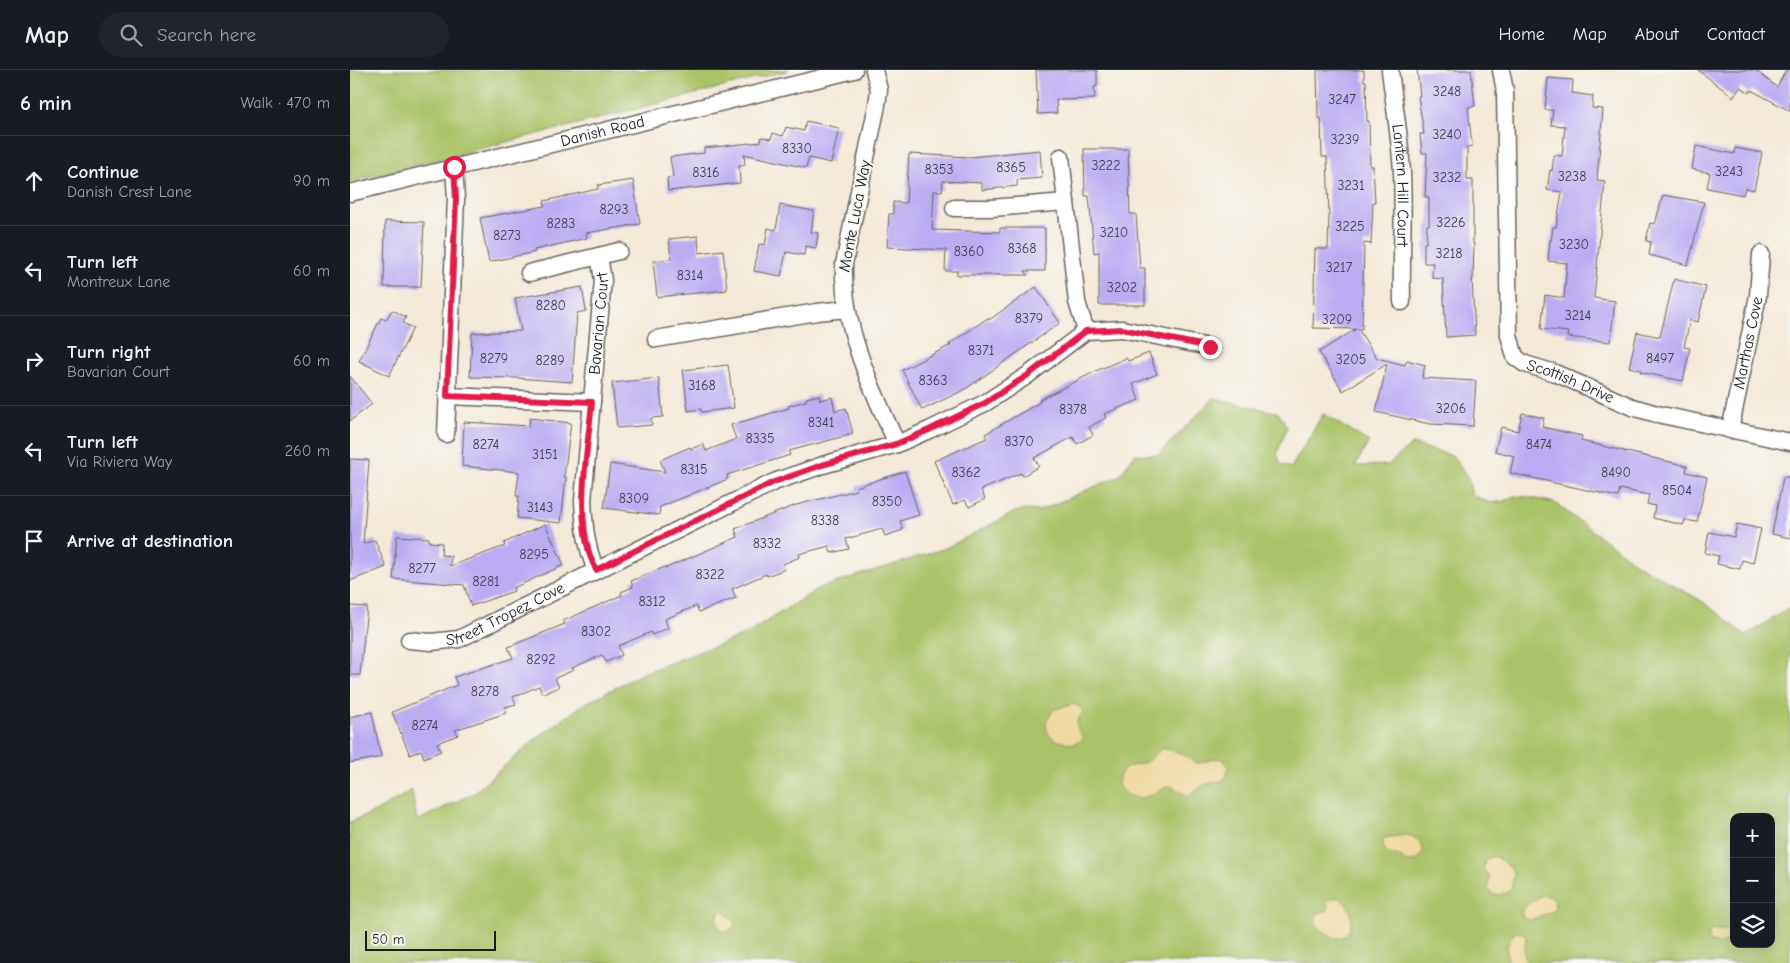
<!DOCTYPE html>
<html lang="en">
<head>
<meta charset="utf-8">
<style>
	:root { --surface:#171b24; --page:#20242c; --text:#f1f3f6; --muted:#9ea1a6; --line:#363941 }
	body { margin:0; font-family:"Comic Neue",sans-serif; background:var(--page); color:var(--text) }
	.controls { position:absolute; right:15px; bottom:15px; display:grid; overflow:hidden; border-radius:10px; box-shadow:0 5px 20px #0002 }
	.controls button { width:45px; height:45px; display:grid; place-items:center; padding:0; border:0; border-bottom:1px solid var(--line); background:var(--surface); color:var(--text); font:25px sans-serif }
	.scale { position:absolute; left:15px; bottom:12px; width:131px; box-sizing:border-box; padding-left:5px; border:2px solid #1c1c1c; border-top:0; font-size:14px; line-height:18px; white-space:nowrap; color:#1c1c1c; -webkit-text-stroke:4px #f6f6f2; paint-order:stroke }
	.stop { position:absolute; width:15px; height:15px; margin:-11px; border:4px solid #e11d48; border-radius:50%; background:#fff }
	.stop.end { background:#e11d48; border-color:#fff; box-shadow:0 1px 5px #0008 }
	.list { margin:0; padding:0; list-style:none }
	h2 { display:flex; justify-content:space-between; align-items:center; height:65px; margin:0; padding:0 20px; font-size:21px }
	h2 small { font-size:16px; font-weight:400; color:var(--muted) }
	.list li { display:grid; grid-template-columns:32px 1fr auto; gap:15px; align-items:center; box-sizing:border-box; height:90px; padding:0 20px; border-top:1px solid var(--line) }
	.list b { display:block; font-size:19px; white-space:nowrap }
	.list p { margin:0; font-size:16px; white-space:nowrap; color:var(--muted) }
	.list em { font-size:16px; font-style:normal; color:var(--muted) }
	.icon { flex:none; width:28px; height:28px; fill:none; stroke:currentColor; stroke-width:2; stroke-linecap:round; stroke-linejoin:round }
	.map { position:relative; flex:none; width:1440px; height:893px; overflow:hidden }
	header { display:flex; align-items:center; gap:30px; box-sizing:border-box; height:70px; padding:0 25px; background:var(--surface); border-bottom:1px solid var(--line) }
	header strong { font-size:24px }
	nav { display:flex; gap:28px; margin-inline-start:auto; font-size:18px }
	.search { width:350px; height:45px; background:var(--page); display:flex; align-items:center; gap:12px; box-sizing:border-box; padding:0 18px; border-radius:28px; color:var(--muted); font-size:19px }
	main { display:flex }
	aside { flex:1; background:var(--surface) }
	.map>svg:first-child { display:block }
	.green { fill:#abc368; stroke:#647042; fill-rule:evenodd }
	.sand { fill:#eeda9e; stroke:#857b5d }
	.building { fill:#baabf2 }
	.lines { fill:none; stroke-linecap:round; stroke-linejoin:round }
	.minor-casing { stroke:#68645e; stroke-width:19 }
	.minor { stroke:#fff; stroke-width:16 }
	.route { stroke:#e11d48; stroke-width:6 }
	.labels { text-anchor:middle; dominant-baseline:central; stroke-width:4; stroke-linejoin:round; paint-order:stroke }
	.number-label { font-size:14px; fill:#444052 }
	.street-label { font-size:16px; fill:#1c1c1c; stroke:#f6f6f2 }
</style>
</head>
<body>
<header>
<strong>Map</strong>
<div class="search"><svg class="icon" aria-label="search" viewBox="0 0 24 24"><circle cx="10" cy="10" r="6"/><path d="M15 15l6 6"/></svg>Search here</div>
<nav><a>Home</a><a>Map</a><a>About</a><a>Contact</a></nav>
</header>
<main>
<aside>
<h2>6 min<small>Walk · 470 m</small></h2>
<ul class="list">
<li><svg class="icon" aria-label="ahead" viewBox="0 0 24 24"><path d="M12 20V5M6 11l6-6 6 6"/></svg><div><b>Continue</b><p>Danish Crest Lane</p></div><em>90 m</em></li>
<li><svg class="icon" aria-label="left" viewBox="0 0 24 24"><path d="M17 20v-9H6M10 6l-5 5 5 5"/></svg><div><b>Turn left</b><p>Montreux Lane</p></div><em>60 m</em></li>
<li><svg class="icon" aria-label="right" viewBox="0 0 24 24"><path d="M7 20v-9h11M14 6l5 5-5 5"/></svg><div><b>Turn right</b><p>Bavarian Court</p></div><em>60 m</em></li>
<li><svg class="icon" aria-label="left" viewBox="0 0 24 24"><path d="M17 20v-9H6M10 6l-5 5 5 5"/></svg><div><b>Turn left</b><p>Via Riviera Way</p></div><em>260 m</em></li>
<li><svg class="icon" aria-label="arrive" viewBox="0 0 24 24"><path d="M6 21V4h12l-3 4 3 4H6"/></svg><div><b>Arrive at destination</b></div></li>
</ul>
</aside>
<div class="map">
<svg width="1440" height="893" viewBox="0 0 1440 893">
	<rect width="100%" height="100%" fill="#f6f6f2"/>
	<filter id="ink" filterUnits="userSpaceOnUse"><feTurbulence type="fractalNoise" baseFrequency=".02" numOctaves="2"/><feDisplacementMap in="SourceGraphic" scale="10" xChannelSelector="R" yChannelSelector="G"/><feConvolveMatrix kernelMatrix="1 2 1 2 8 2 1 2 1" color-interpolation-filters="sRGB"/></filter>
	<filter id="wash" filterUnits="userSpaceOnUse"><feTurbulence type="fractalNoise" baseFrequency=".0096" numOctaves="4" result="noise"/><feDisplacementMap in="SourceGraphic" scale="20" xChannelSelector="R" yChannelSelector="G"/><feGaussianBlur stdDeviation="1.12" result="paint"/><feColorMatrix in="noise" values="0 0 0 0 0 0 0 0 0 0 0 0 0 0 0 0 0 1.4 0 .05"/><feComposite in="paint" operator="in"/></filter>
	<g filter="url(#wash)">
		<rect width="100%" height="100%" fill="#f4e9d8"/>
		<g class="green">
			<path d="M0,0H439L0,112Z"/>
			<path d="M864,328L929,343L937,357L927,384L931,394L941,398L973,344L1019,372L1005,396L1038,395L1062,374L1103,386L1118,408L1122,425L1140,433L1155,431L1164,426L1177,427L1205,433L1287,494L1355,533L1396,566L1440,537V893H0V752L27,741L62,720L67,751L124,723L183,671L234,634L293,603L397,564L469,518L596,478L665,442L676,440L689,441L769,406L785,384L808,385ZM1384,747H1421V874H1384Z"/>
		</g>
		<g class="sand">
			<path d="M723,634L730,637L733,641C726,655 723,650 732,666V671L722,674L705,670L699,665L697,660L696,653L703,640Z"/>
			<path d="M812,679C819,679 829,682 835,686C839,688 841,692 845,693C854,695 860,686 873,689L878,696L877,706L871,711L853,715L839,725H836L820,716C810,718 802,727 791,728C784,728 775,725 771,719C768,716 768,712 769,708C773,694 788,697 797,691C803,688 806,682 812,679Z"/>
			<path d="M1056,765C1067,767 1073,772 1073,783L1067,791L1056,792L1048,785L1038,784L1033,777V770L1035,768Z"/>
			<path d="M1144,786C1151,790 1162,797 1164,804L1161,819C1156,824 1143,829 1139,820C1137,816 1139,811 1140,807L1133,799L1136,789Z"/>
			<path d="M1193,825C1203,826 1207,831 1204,841L1180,850L1174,848L1171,842C1176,834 1184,830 1193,825Z"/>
			<path d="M986,827C1002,832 1006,853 996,865C983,872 981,866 971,859C967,855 966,855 965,849L967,844L978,840L977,831Z"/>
			<path d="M373,840L385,852V855C381,861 374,864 369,859L366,850L369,843Z"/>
			<path d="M1384,853V869L1369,874L1359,871V864L1363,860H1377Z"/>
			<path d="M1166,862L1173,863L1176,867L1174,883L1177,893H1159C1155,883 1156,869 1166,862Z"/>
		</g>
		<g id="blocks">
			<g class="building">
				<path d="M686,0H747V16L744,17L745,29L706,30L707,43L688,44Z"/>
				<path d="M967,0H1014V11H1016L1017,51H1019L1020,96H1023L1025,132H1023L1021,174L1014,173L1012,259H1008L1027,288L1055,295L1057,290L1075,295L1072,308L1126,311L1123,356L1080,354L1026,342L1037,294L993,321L969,282L1006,259L963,258L965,179H978L979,143L977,87H972L971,48H968Z"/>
				<path d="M1067,0H1121L1125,36L1118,37L1122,76L1117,77V110H1123V174H1124L1123,209H1122L1125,265L1096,267L1093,209L1082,208L1083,193H1074V173H1076L1077,155H1079V127H1075L1077,83H1072L1070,64H1074L1068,26H1070Z"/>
				<path d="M1348,0H1405L1427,17L1436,0H1440V41L1401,20L1399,23L1391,17L1383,27Z"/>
				<path d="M1198,8L1223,10L1222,23L1243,26L1242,38L1253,39L1247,110L1255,111L1244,228L1265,231L1260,272L1217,267L1218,262L1191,259L1195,225L1214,228L1217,193L1198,191L1200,170L1201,171L1203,157H1206L1212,122L1197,120L1200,100L1202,101L1204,85L1212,86L1215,56L1201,55L1203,40H1195Z"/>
				<path d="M456,51L489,58L481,93L459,88L456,98L394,84L395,95L389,96L390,113L318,121L317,108L323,107L320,87L354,83V78L410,72L411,67L421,69L423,63L433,66L436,57L454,61Z"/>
				<path d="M1346,76L1384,84L1385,78L1412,83L1404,120L1395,118L1393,125L1357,118L1360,103L1342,99Z"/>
				<path d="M734,79H778L780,144H786L790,198H795V235H749V182L744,183L739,126H735Z"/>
				<path d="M690,80L692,108L667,110V116L632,120V113L593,111L592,121H584L582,160L650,162V158H695V201H675L678,205H607V201H595L596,180L537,177L539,144H543V132L556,133L559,84L620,87Z"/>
				<path d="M283,110L290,154L236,163L237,168L184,180L185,182L139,192L130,148L195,136L194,131L248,119V115Z"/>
				<path d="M1313,125L1354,132L1338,195L1299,185L1301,172L1296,171L1300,153L1305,154Z"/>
				<path d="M430,135L464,141L461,162L468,163L466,178L455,176L454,185L436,182L431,206L404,201L409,174L415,175L418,158L426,160Z"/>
				<path d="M35,151L74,152L71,217H34Z"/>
				<path d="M348,166L349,183L373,180L377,220L307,227L303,191L321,189L319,169Z"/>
				<path d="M1324,209L1356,217L1348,252L1340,250L1334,277L1340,278L1333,311L1290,302L1291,300L1279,297L1287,262L1310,267Z"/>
				<path d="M232,217L236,241L227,243L222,312L166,308L120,307L122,263L171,261L165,228Z"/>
				<path d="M686,217L710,253L614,320L572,340L552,300L601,275L599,274L638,248L639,250Z"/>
				<path d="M42,240L56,247L53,253L63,258L39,306L9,291L31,248L36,250Z"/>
				<path d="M799,283L807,304L783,314L789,330L754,344L756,348L739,357L743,365L727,374L723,367L684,388L689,396L673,406L671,403L631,420L635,429L619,437L615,430L603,435L584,391L637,368L635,364L690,332L689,330L746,301L776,288L778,291Z"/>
				<path d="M378,295L384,338L352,342L351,339L338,341L333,300Z"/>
				<path d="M0,306L22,334L0,351Z"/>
				<path d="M309,308L313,347L301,348L302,355L267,358L262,313Z"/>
				<path d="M469,325L470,330L482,327L485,341L496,338L503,364L439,381L440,385L377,405L378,409L310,437L309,445L254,438L260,394L315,402L310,390L340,377L341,379L353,374L356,381L386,369L381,355L439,338L438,336L456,331V328Z"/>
				<path d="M1172,343L1194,348L1192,357L1232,366L1231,371L1337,396L1336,402L1357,407L1347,452L1335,450L1333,455L1303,448L1305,436L1297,434L1299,425L1270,419L1268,427L1160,403L1164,386L1145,381L1151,357L1168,361Z"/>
				<path d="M180,348L221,353L214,407H216L211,453L167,448L169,426H166L169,402L112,396L114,352L179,356Z"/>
				<path d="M0,389L19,390L13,474L25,470L36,497L0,511Z"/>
				<path d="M555,401L569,445L550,451L553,460L535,466L532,459L496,469L499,479L481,483L479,476L449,484L450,487L433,494L435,499L417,506L416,504L382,519L386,528L349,542L346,536L315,549L318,558L302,565L301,562L268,576L272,585L256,592L252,585L222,598L224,600L205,608L209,617L192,624L189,616L163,627L166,634L155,637L156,643L105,660L108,665L87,673L91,681L74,688L71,680L60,685L42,642L107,615L104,607L163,588L158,577L215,554L213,551L272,525L271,522L283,517L281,511L315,497L316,498L388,467L385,459L446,435L507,420L506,417Z"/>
				<path d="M1433,407H1440V468L1422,464Z"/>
				<path d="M195,454L214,495L163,518L164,521L121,536L114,515L43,509L47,466L79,468V472L92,473L91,485L101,486L100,496L155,476L154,473Z"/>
				<path d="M1387,454L1411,459L1403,493L1392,490L1390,499L1367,494L1369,486L1355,483L1359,462L1384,467Z"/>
				<path d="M0,536L17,537L10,605H0Z"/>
				<path d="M22,642L31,687L0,693V647Z"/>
			</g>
		</g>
	</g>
	<g filter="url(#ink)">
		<use href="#blocks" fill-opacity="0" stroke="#68645e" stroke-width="1"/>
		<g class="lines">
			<defs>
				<g id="minor">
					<path d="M524,0L529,20L527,35L494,194C492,257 521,317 547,374"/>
					<path id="s1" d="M1040,0C1044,34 1050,68 1052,102C1054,146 1051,189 1052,232"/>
					<path id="s2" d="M1151,0L1155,21L1159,265L1165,287L1175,294L1205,303L1282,337L1307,344L1440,372"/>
					<path d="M711,87L727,232L736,261"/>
					<path id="s3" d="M0,123L504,0"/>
					<path d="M604,138H641L716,132"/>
					<path d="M179,203L269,181"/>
					<path d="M306,269L467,242L497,239"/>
					<path d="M97,326L242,332"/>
					<path id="s4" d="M1380,360L1408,226L1411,184"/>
					<path d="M96,364L106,129L104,97"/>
					<path id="s5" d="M246,500C236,477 234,455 233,430L253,210L249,186"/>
					<path id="s6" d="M59,570L81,572L109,569L424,412L473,395L547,374L579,360L635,333L678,305L736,261L772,259L859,277"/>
				</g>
			</defs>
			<use href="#minor" class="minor-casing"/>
			<use href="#minor" class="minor"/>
		</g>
	</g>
	<g class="lines" filter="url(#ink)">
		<path class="route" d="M104,97L106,129L97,326L242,332C238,378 226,438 239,482C240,488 244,494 246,500L424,412L472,395L546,374L579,360L635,333L678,305L736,261L772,259L860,277"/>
	</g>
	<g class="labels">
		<g class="number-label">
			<text x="1097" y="21">3248</text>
			<text x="992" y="29">3247</text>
			<text x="1097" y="64">3240</text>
			<text x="995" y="69">3239</text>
			<text x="447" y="78">8330</text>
			<text x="756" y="95">3222</text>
			<text x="661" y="97">8365</text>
			<text x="589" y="99">8353</text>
			<text x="1379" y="101">3243</text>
			<text x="356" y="102">8316</text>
			<text x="1222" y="106">3238</text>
			<text x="1097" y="107">3232</text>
			<text x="1001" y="115">3231</text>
			<text x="264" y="139">8293</text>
			<text x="1101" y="152">3226</text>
			<text x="211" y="153">8283</text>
			<text x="1000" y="156">3225</text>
			<text x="764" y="162">3210</text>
			<text x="157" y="165">8273</text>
			<text x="1224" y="174">3230</text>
			<text x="672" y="178">8368</text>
			<text x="619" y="181">8360</text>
			<text x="1099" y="183">3218</text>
			<text x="989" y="197">3217</text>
			<text x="340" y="205">8314</text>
			<text x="772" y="217">3202</text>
			<text x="201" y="235">8280</text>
			<text x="1228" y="245">3214</text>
			<text x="679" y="248">8379</text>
			<text x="987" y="249">3209</text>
			<text x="631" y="280">8371</text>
			<text x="144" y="288">8279</text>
			<text x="1310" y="288">8497</text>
			<text x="1001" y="289">3205</text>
			<text x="200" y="290">8289</text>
			<text x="583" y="310">8363</text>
			<text x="352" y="315">3168</text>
			<text x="1101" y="338">3206</text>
			<text x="723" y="339">8378</text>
			<text x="471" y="352">8341</text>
			<text x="410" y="368">8335</text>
			<text x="669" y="371">8370</text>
			<text x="136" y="374">8274</text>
			<text x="1189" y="374">8474</text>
			<text x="195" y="384">3151</text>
			<text x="344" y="399">8315</text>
			<text x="616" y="402">8362</text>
			<text x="1266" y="402">8490</text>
			<text x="1327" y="420">8504</text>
			<text x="284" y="428">8309</text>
			<text x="537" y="431">8350</text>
			<text x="190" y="437">3143</text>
			<text x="475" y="450">8338</text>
			<text x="417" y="473">8332</text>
			<text x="184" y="484">8295</text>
			<text x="72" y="498">8277</text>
			<text x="360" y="504">8322</text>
			<text x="136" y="511">8281</text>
			<text x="302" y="531">8312</text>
			<text x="246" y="561">8302</text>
			<text x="191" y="589">8292</text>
			<text x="135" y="621">8278</text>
			<text x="75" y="655">8274</text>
		</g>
		<g class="street-label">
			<text stroke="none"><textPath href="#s3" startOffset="260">Danish Road</textPath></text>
			<text stroke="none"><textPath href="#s1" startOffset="116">Lantern Hill Court</textPath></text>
			<text transform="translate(505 146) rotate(-79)">Monte Luca Way</text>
			<text stroke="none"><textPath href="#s5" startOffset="249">Bavarian Court</textPath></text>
			<text stroke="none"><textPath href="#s4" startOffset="89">Marthas Cove</textPath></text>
			<text stroke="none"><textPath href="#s2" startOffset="349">Scottish Drive</textPath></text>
			<text stroke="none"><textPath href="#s6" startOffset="102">Street Tropez Cove</textPath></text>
		</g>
	</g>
</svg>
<div class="controls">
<button>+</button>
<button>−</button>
<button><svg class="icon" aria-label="layers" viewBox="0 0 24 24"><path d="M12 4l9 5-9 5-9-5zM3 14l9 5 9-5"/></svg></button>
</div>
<div class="scale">50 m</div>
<div class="stop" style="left:104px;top:97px"></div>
<div class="stop end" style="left:860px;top:277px"></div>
</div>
</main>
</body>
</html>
